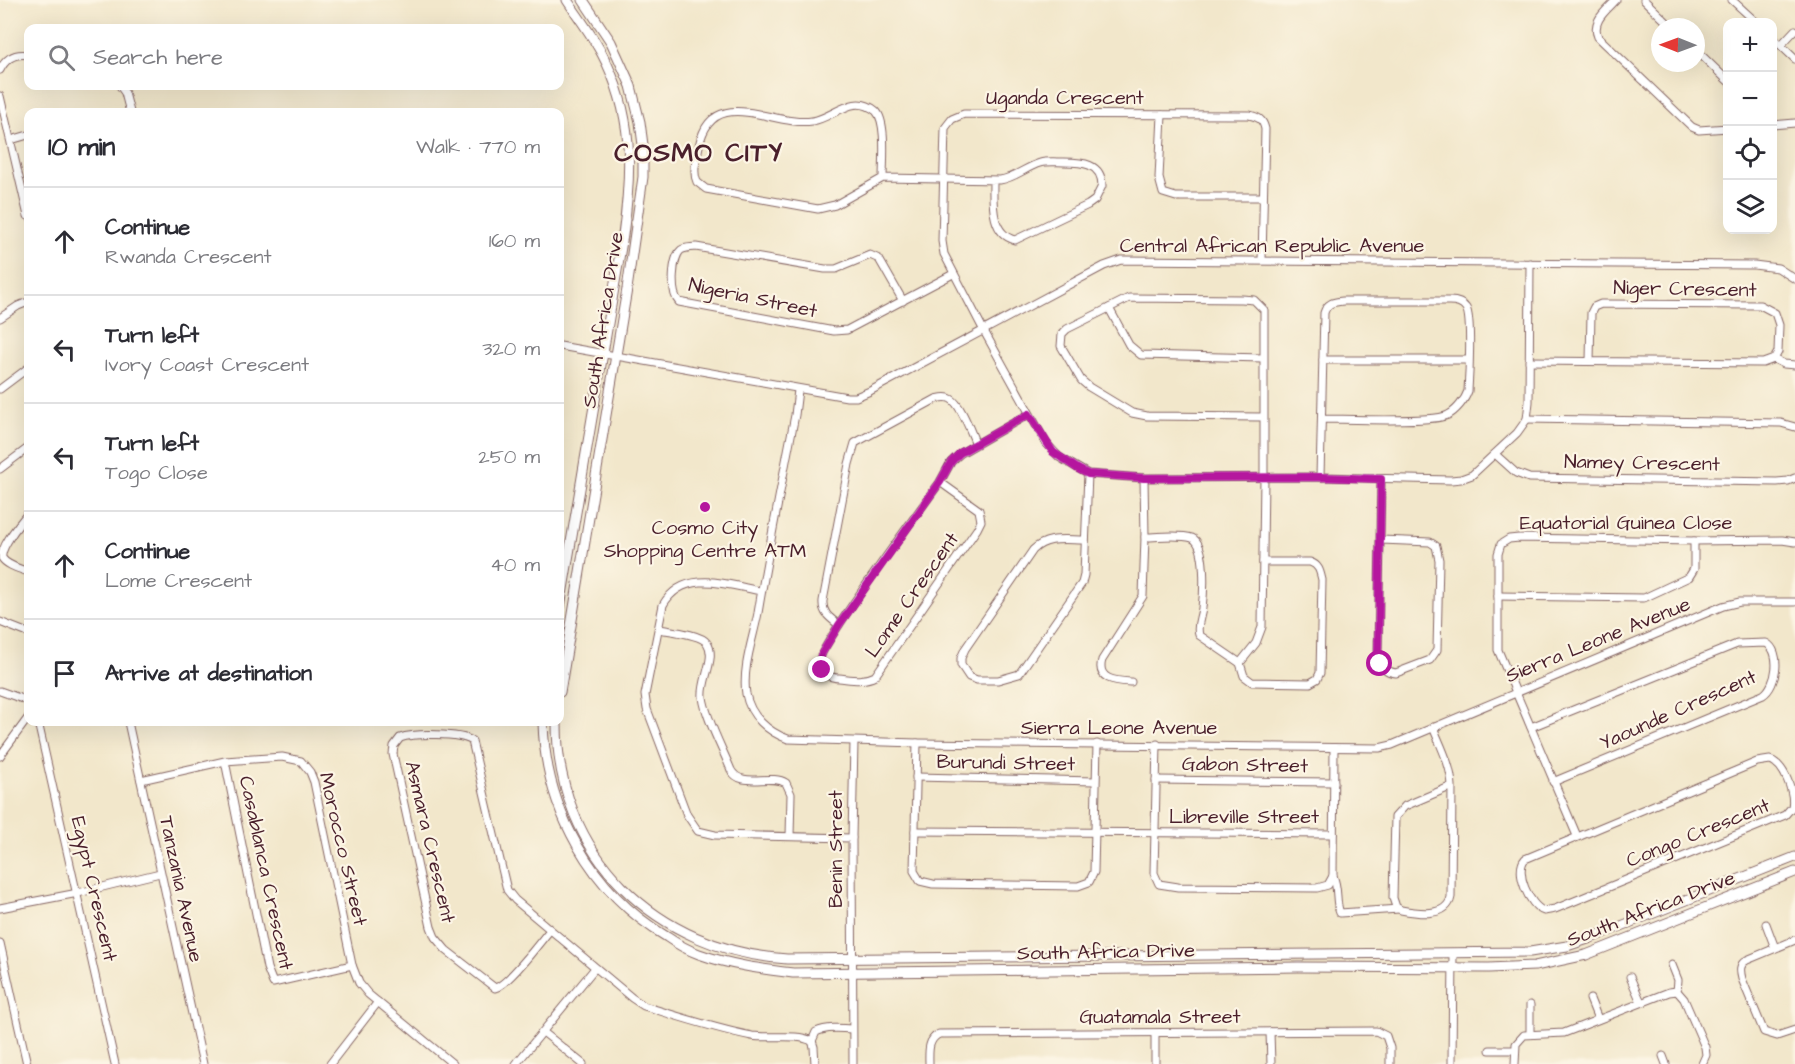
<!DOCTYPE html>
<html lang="en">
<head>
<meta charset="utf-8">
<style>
	:root { --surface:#fff; --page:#f2f2f3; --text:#2b2b33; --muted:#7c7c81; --line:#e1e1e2 }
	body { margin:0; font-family:"Architects Daughter",sans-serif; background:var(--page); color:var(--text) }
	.controls { position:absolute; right:18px; top:18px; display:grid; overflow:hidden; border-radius:12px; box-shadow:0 6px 24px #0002 }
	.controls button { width:54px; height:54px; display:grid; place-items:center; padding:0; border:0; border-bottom:2px solid var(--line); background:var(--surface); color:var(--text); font:30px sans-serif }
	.compass { position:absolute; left:1651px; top:18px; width:54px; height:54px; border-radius:50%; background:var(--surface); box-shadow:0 6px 24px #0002; rotate:271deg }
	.stop { position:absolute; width:18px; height:18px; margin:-14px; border:4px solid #b5179e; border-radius:50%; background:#fff }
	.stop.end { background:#b5179e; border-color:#fff; box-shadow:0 2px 6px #0008 }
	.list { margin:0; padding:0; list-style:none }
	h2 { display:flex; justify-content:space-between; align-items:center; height:78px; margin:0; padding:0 24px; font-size:26px }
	h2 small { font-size:20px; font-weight:400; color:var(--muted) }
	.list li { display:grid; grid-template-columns:39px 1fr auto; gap:18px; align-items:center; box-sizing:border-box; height:108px; padding:0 24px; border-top:2px solid var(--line) }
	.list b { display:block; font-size:22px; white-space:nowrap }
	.list p { margin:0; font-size:20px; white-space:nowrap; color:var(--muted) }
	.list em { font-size:20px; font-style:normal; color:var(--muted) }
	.icon { flex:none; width:33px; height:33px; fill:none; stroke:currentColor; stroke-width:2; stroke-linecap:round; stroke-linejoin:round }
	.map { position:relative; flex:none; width:1795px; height:1064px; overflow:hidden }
	.search { position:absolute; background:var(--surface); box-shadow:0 6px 24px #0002; left:24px; top:24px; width:540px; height:66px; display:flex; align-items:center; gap:15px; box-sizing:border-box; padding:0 21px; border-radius:12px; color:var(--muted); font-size:22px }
	.panel { position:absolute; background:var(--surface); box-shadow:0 6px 24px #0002; left:24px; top:108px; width:540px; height:618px; border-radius:12px }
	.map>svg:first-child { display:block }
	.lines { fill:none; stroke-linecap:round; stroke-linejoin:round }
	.street-casing { stroke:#856563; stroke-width:9 }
	.secondary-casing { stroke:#856563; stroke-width:11 }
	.street { stroke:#fff; stroke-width:7 }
	.secondary { stroke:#fff; stroke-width:9 }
	.route { stroke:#b5179e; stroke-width:8 }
	.poi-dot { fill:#b5179e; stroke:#fcf5e5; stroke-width:2 }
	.labels { text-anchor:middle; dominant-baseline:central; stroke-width:4.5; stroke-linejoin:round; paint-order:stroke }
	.street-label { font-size:20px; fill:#4a1f2b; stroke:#fcf5e5 }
	.poi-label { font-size:20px; fill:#4a1f2b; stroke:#fcf5e5 }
	.district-label { font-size:26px; font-weight:bold; letter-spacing:1.5px; fill:#4a1f2b; stroke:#fcf5e5 }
</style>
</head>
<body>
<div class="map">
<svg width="1795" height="1064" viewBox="0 0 1795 1064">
	<rect width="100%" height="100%" fill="#fcf5e5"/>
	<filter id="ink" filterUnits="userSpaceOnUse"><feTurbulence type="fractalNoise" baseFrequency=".0167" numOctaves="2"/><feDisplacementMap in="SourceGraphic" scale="12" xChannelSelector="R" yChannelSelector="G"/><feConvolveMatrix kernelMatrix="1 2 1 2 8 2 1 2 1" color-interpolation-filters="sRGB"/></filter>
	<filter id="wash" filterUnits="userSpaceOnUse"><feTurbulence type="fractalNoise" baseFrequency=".008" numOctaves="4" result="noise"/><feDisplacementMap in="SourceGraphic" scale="24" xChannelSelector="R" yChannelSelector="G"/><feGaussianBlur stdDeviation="1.35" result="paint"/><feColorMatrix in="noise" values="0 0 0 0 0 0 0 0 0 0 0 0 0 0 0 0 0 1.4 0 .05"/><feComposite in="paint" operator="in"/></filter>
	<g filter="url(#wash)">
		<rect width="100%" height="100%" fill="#f2e7cb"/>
	</g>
	<g filter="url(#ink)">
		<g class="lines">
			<defs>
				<g id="street">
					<path d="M1616,0C1606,11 1591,21 1598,37L1692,127L1699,130L1728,128"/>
					<path d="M1644,0L1672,27"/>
					<path d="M1732,0L1756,22"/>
					<path d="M1772,37L1795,59"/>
					<path d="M1781,45L1795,30"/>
					<path d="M1696,50L1728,81"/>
					<path d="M0,70C6,58 15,53 28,55"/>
					<path d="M120,86L125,93L130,112"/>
					<path d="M0,96L28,216"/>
					<path d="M1162,115L1159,178L1163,193L1176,197H1263"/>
					<path d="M1772,125L1795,123"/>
					<path d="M11,140L28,135"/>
					<path d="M883,178C883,163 887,122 876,111C853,92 834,118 812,121C773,127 712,83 699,146C697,158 692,171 697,182L706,189L818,209L835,205L883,178L1000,180C1015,178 1026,167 1040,163C1047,161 1056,162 1064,162C1082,162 1102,163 1102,186L1095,200L1088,205L1015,240C990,234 993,201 993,181"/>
					<path d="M1262,260L1265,129C1263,119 1258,117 1249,115L964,114L952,119L945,128L942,241L944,254L984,331L1046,443L1059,457L1088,474L1144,478L1320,477L1451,480L1461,479L1472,475L1517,433L1527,419L1529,402L1530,263"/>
					<path d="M903,301L879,259L870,255L836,269H825L696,247C691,248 686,247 681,250C672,258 670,293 679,302L834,331L847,330L953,274"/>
					<path d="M1109,308L1129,345L1141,355L1263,358"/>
					<path d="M0,318L18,306L28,302"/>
					<path d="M560,346L847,397H856L870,391L1104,266L1121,260L1754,265L1778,268L1795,279"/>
					<path d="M1774,359L1784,364L1795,365"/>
					<path d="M1323,360H1468"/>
					<path d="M1529,361L1763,363L1774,359L1778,352L1779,325L1775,313L1760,305L1601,304L1594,307L1591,313L1590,361"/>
					<path d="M0,389L28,368"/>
					<path d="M798,390L795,415C782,481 769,547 758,613C753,639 742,668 746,694C750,716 768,732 788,739L917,743L1379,748L1392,745L1723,606L1740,602H1795"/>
					<path d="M1527,419L1781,423L1795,427"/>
					<path d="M1495,454L1516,473L1529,478L1777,482L1788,481L1795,478"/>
					<path d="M0,469L28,448"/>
					<path d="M1320,477L1324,313C1327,303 1333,302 1343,301H1449C1455,301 1462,302 1466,308C1472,317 1469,377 1468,391C1465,400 1456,411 1448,415C1433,423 1345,419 1323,419"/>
					<path d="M940,482L979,510L981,521L977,529L875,676C864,682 851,679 839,678C830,678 819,672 819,662C819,646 923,506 940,482L951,462L961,453L1029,414"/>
					<path d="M28,513C21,522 0,546 2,558C7,566 21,569 28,572"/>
					<path d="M1145,537C1159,537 1179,534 1192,538C1207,544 1204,593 1202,608C1201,618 1196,625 1199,635L1240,663L1244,676L1252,682L1310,683L1317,679L1320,673L1322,580C1320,571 1319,565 1310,562H1263"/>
					<path d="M1084,540C1065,540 1047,536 1033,550L965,649L961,658V665L969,677L977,680H998L1019,674L1082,583L1084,575L1088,474"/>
					<path d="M1381,540L1430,542L1436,546L1439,560L1437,650L1430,660L1396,673C1386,672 1380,666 1378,656L1381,479"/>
					<path d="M761,591C728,585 684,568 663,605L645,695L647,709L687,815L698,831L715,835L852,838"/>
					<path d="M1498,596L1644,598L1689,577L1694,569V541"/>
					<path d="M0,622L28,633"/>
					<path d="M839,625C830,618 822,613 823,601L849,464L855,443L936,399C941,398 946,396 951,399C961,404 971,433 976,444"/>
					<path d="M659,629C669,631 701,634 707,643C717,657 701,680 703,697C705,716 723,750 731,770C741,789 770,773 786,783L791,794L790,836"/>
					<path d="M1240,663L1256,643L1262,627L1264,477V310L1254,300L1242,299L1129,298L1067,329L1062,334L1061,346L1081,380L1089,387L1132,413L1147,416L1263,417"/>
					<path d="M1131,682C1116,681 1096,680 1102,660L1143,596L1145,537L1144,478"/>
					<path d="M0,691L28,701"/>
					<path d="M38,722L115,1064"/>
					<path d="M128,722L203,1064"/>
					<path d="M1433,727C1441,747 1451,765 1452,786L1451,897C1447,918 1417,913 1401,910L1396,907L1393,898L1395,817L1405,806L1452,786"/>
					<path d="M1531,727L1737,644L1766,643C1782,651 1777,686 1763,695L1553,782"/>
					<path d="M917,743L914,871L920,881L933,884L1078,886L1089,882L1094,872L1097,744"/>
					<path d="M1157,744L1154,873L1159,884L1178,887L1317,888L1328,885L1333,876L1334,748"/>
					<path d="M0,756L28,718"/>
					<path d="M1770,760C1784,764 1795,793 1792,807L1785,815L1555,909L1544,911C1529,906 1514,871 1525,859L1757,762Z"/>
					<path d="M225,761L267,968L273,983L352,965"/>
					<path d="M916,777L1095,781"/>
					<path d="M141,780L225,761L282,757L301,761L310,772L314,782L352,965L359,983L368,994L453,1064"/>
					<path d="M1156,780L1334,782"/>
					<path d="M915,831L1333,834"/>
					<path d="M1577,836L1498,650V554L1501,544L1509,539L1519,538L1694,541L1782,540L1795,542"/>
					<path d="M1333,876C1339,888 1335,902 1340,913L1399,909"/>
					<path d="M0,908L78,893L160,873"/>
					<path d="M1766,924L1775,948"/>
					<path d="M550,930C539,943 509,984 495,988L446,950L435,937L431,927L393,754L394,746L400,738C414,733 460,733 472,741L507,890L515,900L632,998L644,1006C680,1017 716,1029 752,1036C771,1039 795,1033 812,1041"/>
					<path d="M1795,940L1747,960C1739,964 1740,971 1742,979L1764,1032L1777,1036L1795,1030"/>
					<path d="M0,943L27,1064"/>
					<path d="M1672,965L1678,980L1677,991"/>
					<path d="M1630,977L1641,1002"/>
					<path d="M1590,999L1598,1019"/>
					<path d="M1530,1005V1034"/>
					<path d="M543,1032L583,1064"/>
					<path d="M1270,1032L1271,1064"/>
					<path d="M1155,1034V1064"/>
					<path d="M812,1041L816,1032C827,1027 840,1028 852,1029"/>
					<path d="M812,1041L814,1047L815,1064"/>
					<path d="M1490,1050H1515"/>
					<path d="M1663,1056L1666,1064"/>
					<path d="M330,1064L378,1002"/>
					<path d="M516,1064L595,968"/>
					<path d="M853,1064L852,838L854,742"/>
					<path d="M929,1064C929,1053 927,1040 939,1034L1376,1031L1386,1036L1390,1048V1064"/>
					<path d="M1452,1064L1453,953"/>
					<path d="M1515,1064L1516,1044L1524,1035L1564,1033L1669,992L1677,991L1684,999L1705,1047L1706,1055L1702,1064"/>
				</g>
				<g id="secondary">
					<path d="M560,607L623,235C632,170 634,114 602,54C592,35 579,18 567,0"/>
					<path d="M560,692L627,289L643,177V145L640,122L631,86L611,42L583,0"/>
					<path d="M543,722C545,809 591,892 667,937C677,944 688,950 699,954C730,965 761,969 793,973L1298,967L1489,968L1535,966L1586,955L1795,872"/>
					<path d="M557,722C556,855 657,951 787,959L1530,952L1567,946L1591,938L1795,857"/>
				</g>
			</defs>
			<use href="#street" class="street-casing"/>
			<use href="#secondary" class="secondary-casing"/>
			<use href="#street" class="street"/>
			<use href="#secondary" class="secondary"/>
		</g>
	</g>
	<g class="lines" filter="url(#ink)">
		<path class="route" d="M822,670L819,663L822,653L839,625L940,482L951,462L960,453L1029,414L1053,452L1078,469L1088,474L1144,478L1320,477L1381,479L1378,656L1380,664"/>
	</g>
	<circle class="poi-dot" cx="705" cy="507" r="6"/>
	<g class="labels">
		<g class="street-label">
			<text x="1065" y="98">Uganda Crescent</text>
			<text x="1272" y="246">Central African Republic Avenue</text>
			<text transform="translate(1685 289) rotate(1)">Niger Crescent</text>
			<text transform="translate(753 298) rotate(12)">Nigeria Street</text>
			<text transform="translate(603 320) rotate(-81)">South Africa Drive</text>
			<text transform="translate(1642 463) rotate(1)">Namey Crescent</text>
			<text x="1626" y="523">Equatorial Guinea Close</text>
			<text transform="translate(912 595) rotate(-55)">Lome Crescent</text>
			<text transform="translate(1598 640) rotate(-22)">Sierra Leone Avenue</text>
			<text transform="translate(1678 710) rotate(-24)">Yaounde Crescent</text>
			<text x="1119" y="728">Sierra Leone Avenue</text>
			<text transform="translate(1006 763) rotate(1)">Burundi Street</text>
			<text transform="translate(1245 765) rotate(1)">Gabon Street</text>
			<text x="1244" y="817">Libreville Street</text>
			<text transform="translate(1698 833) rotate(-22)">Congo Crescent</text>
			<text transform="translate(430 842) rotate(77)">Asmara Crescent</text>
			<text transform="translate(343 849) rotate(77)">Morocco Street</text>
			<text transform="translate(836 849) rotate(-90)">Benin Street</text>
			<text transform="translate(266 873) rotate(78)">Casablanca Crescent</text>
			<text transform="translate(94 889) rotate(77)">Egypt Crescent</text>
			<text transform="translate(181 889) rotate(78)">Tanzania Avenue</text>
			<text transform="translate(1651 909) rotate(-21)">South Africa Drive</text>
			<text transform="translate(1106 952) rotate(-1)">South Africa Drive</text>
			<text x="1160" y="1017">Guatamala Street</text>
		</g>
		<g class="poi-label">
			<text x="705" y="528">Cosmo City<tspan x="705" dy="23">Shopping Centre ATM</tspan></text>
		</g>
		<g class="district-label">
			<text x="699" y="153">COSMO CITY</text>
		</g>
	</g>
</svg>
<div class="controls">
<button>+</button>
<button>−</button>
<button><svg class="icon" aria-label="locate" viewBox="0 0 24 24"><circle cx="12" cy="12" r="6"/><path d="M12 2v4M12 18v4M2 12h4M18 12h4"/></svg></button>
<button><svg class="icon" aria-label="layers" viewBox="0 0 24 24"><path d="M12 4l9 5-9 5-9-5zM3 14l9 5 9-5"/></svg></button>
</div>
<svg class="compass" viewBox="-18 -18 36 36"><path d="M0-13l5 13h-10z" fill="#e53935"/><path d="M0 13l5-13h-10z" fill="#7c7c81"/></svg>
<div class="stop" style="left:1380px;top:664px"></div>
<div class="stop end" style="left:822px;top:670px"></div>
<div class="search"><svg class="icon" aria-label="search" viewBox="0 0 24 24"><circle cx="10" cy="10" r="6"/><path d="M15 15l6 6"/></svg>Search here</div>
<section class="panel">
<h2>10 min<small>Walk · 770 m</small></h2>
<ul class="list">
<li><svg class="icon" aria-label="ahead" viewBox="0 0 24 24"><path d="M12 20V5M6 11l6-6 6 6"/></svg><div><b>Continue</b><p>Rwanda Crescent</p></div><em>160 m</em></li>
<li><svg class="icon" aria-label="left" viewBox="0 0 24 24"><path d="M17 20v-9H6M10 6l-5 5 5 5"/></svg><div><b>Turn left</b><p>Ivory Coast Crescent</p></div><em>320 m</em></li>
<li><svg class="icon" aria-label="left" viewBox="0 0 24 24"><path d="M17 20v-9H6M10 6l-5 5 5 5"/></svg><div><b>Turn left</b><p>Togo Close</p></div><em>250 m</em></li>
<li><svg class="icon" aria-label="ahead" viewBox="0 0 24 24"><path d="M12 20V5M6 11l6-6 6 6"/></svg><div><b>Continue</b><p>Lome Crescent</p></div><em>40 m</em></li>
<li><svg class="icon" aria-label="arrive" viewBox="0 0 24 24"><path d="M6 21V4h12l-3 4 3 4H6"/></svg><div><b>Arrive at destination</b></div></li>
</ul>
</section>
</div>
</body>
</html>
